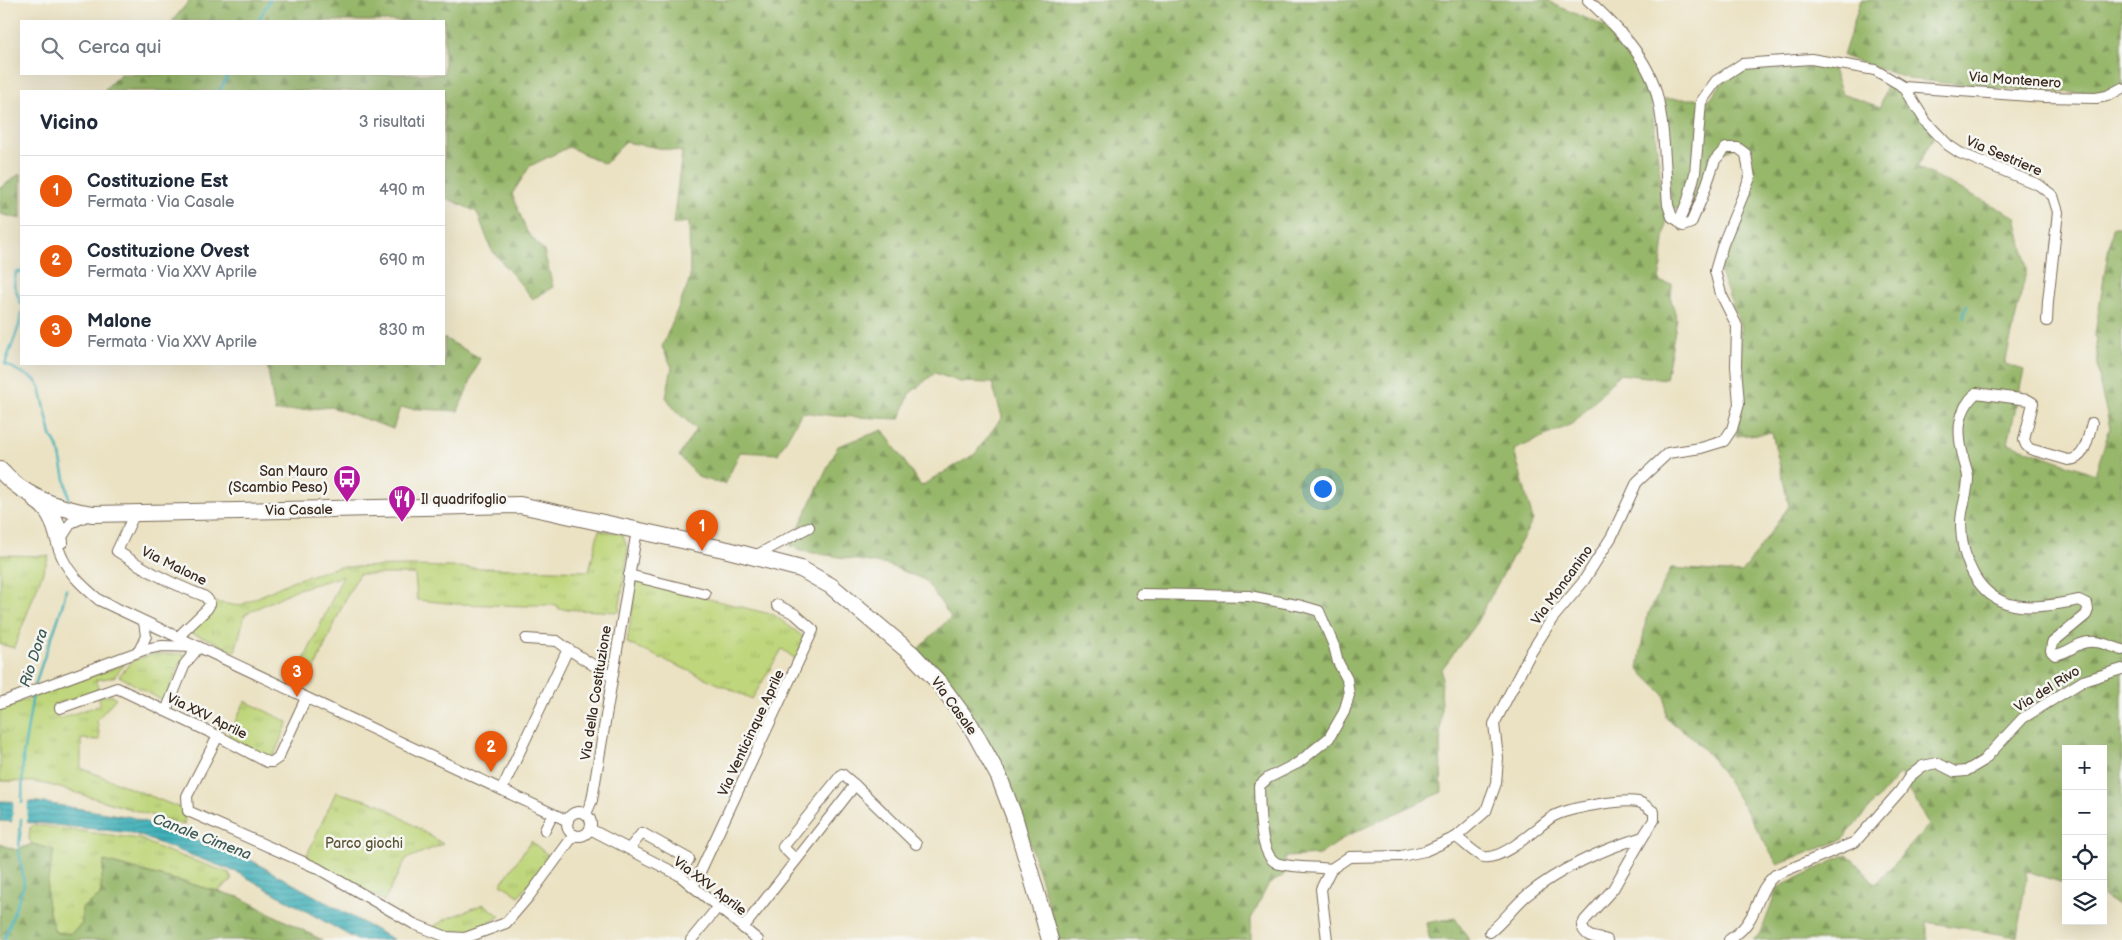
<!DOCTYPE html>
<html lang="it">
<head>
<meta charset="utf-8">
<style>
	:root { --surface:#fff; --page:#f6f6f7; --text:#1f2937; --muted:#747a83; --line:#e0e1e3; --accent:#ea580c }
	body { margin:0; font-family:"Balsamiq Sans",sans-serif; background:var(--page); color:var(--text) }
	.controls { position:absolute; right:15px; bottom:15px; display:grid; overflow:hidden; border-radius:0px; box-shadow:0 5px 20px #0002 }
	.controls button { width:45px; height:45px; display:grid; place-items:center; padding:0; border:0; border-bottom:1px solid var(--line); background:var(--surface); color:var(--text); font:25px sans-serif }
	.you { position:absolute; left:1322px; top:488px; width:18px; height:18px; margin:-12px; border:4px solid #fff; border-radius:50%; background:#1a73e8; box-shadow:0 0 0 8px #1a73e833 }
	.badge { display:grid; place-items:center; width:32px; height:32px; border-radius:50%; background:var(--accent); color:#fff; font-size:16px; font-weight:700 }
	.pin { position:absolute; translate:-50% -41px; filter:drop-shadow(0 1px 2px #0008) }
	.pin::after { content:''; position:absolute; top:26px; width:18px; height:15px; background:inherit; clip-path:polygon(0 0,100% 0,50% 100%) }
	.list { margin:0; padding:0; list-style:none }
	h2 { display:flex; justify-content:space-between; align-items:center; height:65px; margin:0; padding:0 20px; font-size:21px }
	h2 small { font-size:16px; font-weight:400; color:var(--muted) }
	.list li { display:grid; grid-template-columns:32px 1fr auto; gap:15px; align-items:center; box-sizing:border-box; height:70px; padding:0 20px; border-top:1px solid var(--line) }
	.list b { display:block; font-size:19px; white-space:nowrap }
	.list p { margin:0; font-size:16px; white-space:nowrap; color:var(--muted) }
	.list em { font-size:16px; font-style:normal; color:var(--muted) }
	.icon { flex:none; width:28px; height:28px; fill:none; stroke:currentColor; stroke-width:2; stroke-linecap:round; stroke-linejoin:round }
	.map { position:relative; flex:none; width:2122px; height:940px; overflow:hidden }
	.search { position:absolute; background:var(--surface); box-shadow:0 5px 20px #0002; left:20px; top:20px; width:425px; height:55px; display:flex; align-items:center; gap:12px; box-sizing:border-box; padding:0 18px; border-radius:0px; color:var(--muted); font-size:19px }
	.panel { position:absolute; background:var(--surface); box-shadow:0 5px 20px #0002; left:20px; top:90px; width:425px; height:275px; border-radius:0px }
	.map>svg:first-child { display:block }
	.grass { fill:url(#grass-tufts); stroke:#7d804c }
	.forest { fill:url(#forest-firs); stroke:#697044 }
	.water { fill:url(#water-rules); stroke:#3e6e6c }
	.pier { fill:#ebe2c3 }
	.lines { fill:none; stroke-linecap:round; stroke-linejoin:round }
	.stream { stroke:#40b1b9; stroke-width:2.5 }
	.minor-casing { stroke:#796a58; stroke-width:12 }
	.primary-casing { stroke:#796a58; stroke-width:18 }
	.minor { stroke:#fff; stroke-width:10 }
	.primary { stroke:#fff; stroke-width:16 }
	.labels { text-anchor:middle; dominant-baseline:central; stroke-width:5; stroke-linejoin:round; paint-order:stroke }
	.street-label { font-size:14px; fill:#3b2a1e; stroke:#f6f6f2 }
	.poi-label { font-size:14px; fill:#3b2a1e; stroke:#f6f6f2; text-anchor:end }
	.park-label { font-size:14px; fill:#5c5535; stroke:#f6f6f2 }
	.water-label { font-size:15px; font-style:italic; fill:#3d5954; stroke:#f6f6f2 }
</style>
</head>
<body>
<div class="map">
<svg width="2122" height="940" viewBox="0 0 2122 940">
	<defs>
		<pattern id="grass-tufts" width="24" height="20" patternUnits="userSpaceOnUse" patternTransform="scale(1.25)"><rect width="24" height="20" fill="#bfd67b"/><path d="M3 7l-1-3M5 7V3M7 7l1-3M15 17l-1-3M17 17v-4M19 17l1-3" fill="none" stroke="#a5b86a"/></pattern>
		<pattern id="forest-firs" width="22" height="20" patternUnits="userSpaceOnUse" patternTransform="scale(1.25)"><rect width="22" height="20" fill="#97b76b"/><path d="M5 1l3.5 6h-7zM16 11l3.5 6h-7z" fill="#7c9557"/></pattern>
		<pattern id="water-rules" width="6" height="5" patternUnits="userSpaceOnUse" patternTransform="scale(1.25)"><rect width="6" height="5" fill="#40b1b9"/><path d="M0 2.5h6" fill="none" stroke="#379096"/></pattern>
	</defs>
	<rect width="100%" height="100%" fill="#f6f6f2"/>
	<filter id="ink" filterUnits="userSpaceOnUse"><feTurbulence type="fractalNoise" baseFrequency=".02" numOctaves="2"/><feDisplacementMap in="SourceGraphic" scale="10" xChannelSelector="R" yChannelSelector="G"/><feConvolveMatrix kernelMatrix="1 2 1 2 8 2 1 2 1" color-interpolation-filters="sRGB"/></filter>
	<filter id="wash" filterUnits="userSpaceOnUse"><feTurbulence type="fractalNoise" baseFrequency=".0096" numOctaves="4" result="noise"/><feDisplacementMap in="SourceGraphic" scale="20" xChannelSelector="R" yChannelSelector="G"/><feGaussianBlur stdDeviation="1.12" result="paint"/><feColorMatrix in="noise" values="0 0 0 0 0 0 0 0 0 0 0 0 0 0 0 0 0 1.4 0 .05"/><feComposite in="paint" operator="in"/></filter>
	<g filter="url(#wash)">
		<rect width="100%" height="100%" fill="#ebe2c3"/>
		<g class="grass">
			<path d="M599,530L622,534L628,549L619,612L559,609L557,605H530L528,606L457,604L417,600L415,574H359L346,598L309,681L297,675L343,576L295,590L245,614L235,652L211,640L188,632L214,602L239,606L292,581L338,567L414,566L589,571Z"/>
			<path d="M0,555L49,556L14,648L0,644Z"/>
			<path d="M636,581L774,615L805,638L797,660L782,649L752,699L627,643Z"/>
			<path d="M153,654H187L179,665L165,702L119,676L132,661Z"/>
			<path d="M125,664L114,677L96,680L98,688L96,691L53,705L58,719L100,705L99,697L111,695L116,698L97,720L100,740L81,739V768L185,810L184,825L50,785L34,782L0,781V709Z"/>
			<path d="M245,701L288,722L274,755L265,758L227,739Z"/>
			<path d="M336,792L380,804L443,844L406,859L384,901L306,857Z"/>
			<path d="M34,825L140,839L161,849L229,873L232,880L218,891L104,861L100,896L82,908V924L70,934L55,932L50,916L45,892L54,850L32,844L29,839L30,828Z"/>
			<path d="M531,841L549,856L519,896L501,884Z"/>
			<path d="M484,904L500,916C474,932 463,939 433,927L446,919Z"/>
		</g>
		<g class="forest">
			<path d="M190,0H1549L1555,5L1604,26L1649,85L1666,223L1659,282L1672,284L1671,300L1677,319L1666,379L1619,374L1574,423L1514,450L1533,520L1476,623L1442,669L1440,749L1442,792L1349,835L1319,855L1285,857L1284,875L1268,885L1251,919V940H1059L1024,824L918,649L951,617L925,580L888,565L808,552L790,546L838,446L883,430L921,486L975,454L1002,417L992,383L960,382L935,373L909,394L900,419L835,416L802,412L778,454L740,452L725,484L700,478L679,456L696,429L675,410L666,397L672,367L662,347L690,279L689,222L673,224L682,152L625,142L605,164L569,147L530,166L512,194L527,232L544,251L553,287L533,299L491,249L477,212L444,197V91H103L120,74H444V21H172Z"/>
			<path d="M1861,0H2122V91L2092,94L1991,88L1909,79L1843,56Z"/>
			<path d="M1811,61L1832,67L1842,94L1880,107L1888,81L1902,89L1934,136L1917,167L2016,217L2027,268L2005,364L2024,370L2008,443L2095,474L2110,428L2100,385L2095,334L2112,227H2122V908L2103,896V749H2066V884L2027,871L2017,937L1927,922V940H1753L1761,933L1777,888L1847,854L1876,884L1929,825L1900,773L1842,840L1777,864L1744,807L1715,762L1692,737L1666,718L1665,696L1638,669L1646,619L1671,568L1742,573L1789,506L1772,433L1736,436L1742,405L1740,325L1719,270L1753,178L1740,145L1714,158L1689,213L1671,207L1664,99H1711L1720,85L1742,68Z"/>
			<path d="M21,173V219L0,214V188Z"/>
			<path d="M444,338L480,358L458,411L400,408L393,429L331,407L275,412L267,364H444Z"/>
			<path d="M0,844L16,850L32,844L54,850C47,884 42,897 55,932L70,934L82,924V908L100,896L104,861L239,897L322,940H0Z"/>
			<path d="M1455,918L1469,940H1430L1426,923Z"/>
		</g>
		<path class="water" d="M0,801L38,802L131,817L243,856L394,940H357L239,873L132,833L36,823L0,821Z"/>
		<path class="pier" d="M14,799H28L27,825L12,824Z"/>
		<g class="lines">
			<g class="stream">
				<path d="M258,21L270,0"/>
				<path d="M219,91L229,74"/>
				<path d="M21,272H16L14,285L21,304"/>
				<path d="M21,313L19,326L5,364L34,379L40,387L51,435L59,450L69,498"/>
				<path d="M1964,318V311L1967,305"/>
				<path d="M35,687C43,652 60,625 66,589"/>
				<path d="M22,803L23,756L33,695"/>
				<path d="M4,940L24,884L19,850L21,819"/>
			</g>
		</g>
	</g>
	<g filter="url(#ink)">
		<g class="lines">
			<defs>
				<g id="minor">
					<path d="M1588,0C1615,25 1648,57 1657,95C1665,128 1665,170 1668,205L1672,217L1679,221"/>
					<path d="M1904,87L2044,97L2096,98L2107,96L2122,88"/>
					<path d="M2092,423C2088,436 2086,460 2068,460L2030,449L2026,445L2024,440L2033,403L2028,400L1976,393C1957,411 1957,432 1963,456C1964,463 1968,471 1968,478C1968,493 1961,508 1961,523C1961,558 1977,598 2014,605C2034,609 2059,604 2079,600L2087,604L2088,610L2086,615L2052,643L2051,651L2055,655C2064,654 2072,648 2080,644C2094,638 2108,645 2122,650"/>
					<path d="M33,502C55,515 52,538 63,559C71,576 85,588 99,600L568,821"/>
					<path d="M52,505L60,525L63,542"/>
					<path d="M135,513L117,551C139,566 164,580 189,590C197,594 207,594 210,604L207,609L178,637"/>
					<path d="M62,537L71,523L89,515"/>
					<path d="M755,556L809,527"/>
					<path d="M629,575L705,594"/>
					<path d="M1141,594L1249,596L1302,606L1319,611L1334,646L1338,662L1347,679L1349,695L1344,712L1329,738L1298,763L1268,778L1259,786C1260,805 1258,860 1280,864C1296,868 1314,867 1331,869"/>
					<path d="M526,639L557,641L568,649"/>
					<path d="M139,651L146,636L144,622"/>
					<path d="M0,703L146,649L162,646L195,647"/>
					<path d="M168,706L185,664L199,647"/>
					<path d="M60,708L117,688L216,735L267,762H272L278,758L306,698"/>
					<path d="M218,736L187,796L188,811L317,868L414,924L447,937L465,938L506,923L529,896L574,835"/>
					<path d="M502,789L568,649L612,677"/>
					<circle cx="579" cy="824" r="12"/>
					<path d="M586,814L592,800L637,530"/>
					<path d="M590,829L679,875L758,940"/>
					<path d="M545,830L553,814"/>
					<path d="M1456,837C1464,842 1475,855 1484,857C1504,860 1536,828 1552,817C1567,808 1621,799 1638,802C1644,803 1649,809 1654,812V820L1643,837"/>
					<path d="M629,849L642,833L689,859L679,875"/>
					<path d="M796,860L783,847L842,774L855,785"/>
					<path d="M693,887L813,630L795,614L777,605"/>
					<path d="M743,928L855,785L916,844"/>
					<path d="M1490,932C1504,921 1513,907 1526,896C1559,869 1603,849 1643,837L1613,889L1585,920L1582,926C1586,939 1596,937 1607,940"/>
					<path d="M691,940L718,907"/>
					<path d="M1327,940L1321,889L1331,869L1349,857L1401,856L1425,851L1456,837L1486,811L1496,783L1498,758L1494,724L1530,654L1552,619L1583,582L1612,536L1637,482L1668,453L1701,448L1724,441L1732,429L1739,404L1736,366L1737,326L1721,294L1715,271L1723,244L1750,178L1746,154L1738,148H1726L1715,160L1702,198L1691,223L1683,226L1679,221L1688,200L1695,173L1701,102L1716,81L1742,64L1811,59L1875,70L1904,87L1926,122L1948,145L1960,153L2039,185L2053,196L2058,212L2048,301L2047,321"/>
					<path d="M1729,940C1738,934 1746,927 1751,917C1759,902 1761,887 1775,875L1855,842L1900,791L1910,776L1923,766L1937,763L1955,772L1966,771L1983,761L2023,718L2083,681L2122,669"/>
				</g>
				<path id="primary" d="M0,470C24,497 58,509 93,514L520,505L728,550L801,569L831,586L912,654L940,684L971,726L999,777L1014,816L1050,940"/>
			</defs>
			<use href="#minor" class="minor-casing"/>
			<use href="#primary" class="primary-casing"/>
			<use href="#minor" class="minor"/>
			<use href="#primary" class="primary"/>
		</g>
	</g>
	<defs>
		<symbol id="bus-pin" viewBox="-11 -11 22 30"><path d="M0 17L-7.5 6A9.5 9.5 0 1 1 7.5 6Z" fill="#b5179e" stroke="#f6f6f2"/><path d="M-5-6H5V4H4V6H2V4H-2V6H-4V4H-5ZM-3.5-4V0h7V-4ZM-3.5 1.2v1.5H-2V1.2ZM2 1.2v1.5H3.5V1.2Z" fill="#fff"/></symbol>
		<symbol id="restaurant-pin" viewBox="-11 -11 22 30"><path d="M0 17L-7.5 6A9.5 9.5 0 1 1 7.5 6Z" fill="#b5179e" stroke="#f6f6f2"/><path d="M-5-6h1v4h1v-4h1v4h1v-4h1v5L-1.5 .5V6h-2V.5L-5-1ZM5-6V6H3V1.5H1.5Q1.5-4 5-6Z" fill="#fff"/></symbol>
	</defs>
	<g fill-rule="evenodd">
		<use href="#bus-pin" x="331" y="463" width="32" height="43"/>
		<use href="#restaurant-pin" x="386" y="483" width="32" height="43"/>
	</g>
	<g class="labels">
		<g class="street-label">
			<text transform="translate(2015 80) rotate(4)">Via Montenero</text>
			<text transform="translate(2004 156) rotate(23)">Via Sestriere</text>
			<text transform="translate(299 510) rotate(-1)">Via Casale</text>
			<text transform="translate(174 566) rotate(26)">Via Malone</text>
			<text transform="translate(1562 585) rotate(-54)">Via Moncanino</text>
			<text transform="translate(2047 689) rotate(-32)">Via del Rivo</text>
			<text transform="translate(596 693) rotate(-81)">Via della Costituzione</text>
			<text transform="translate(954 706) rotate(54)">Via Casale</text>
			<text transform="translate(207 716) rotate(26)">Via XXV Aprile</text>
			<text transform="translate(751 733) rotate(-65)">Via Venticinque Aprile</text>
			<text transform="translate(710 886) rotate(37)">Via XXV Aprile</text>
		</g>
		<g class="poi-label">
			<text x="328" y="471">San Mauro<tspan x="328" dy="16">(Scambio Peso)</tspan></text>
			<text x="421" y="499" text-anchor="start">Il quadrifoglio</text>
		</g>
		<g class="park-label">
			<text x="364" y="843">Parco giochi</text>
		</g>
		<g class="water-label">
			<text transform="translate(34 658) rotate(-72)">Rio Dora</text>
			<text transform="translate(202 837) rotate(21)">Canale Cimena</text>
		</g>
	</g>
</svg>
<div class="controls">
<button>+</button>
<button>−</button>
<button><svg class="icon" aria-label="locate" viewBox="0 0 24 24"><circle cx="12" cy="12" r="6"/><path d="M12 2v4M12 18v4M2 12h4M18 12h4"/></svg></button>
<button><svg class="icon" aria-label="layers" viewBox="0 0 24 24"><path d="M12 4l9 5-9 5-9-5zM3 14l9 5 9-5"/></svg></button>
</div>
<div class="you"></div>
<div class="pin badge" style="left:702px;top:551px">1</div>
<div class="pin badge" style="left:491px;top:772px">2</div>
<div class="pin badge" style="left:297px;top:697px">3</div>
<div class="search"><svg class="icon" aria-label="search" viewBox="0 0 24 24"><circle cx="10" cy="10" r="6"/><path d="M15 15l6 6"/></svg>Cerca qui</div>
<section class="panel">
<h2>Vicino<small>3 risultati</small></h2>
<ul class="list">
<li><span class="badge">1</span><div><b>Costituzione Est</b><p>Fermata · Via Casale</p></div><em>490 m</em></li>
<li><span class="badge">2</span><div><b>Costituzione Ovest</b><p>Fermata · Via XXV Aprile</p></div><em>690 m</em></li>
<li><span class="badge">3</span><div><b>Malone</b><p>Fermata · Via XXV Aprile</p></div><em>830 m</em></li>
</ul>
</section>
</div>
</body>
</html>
